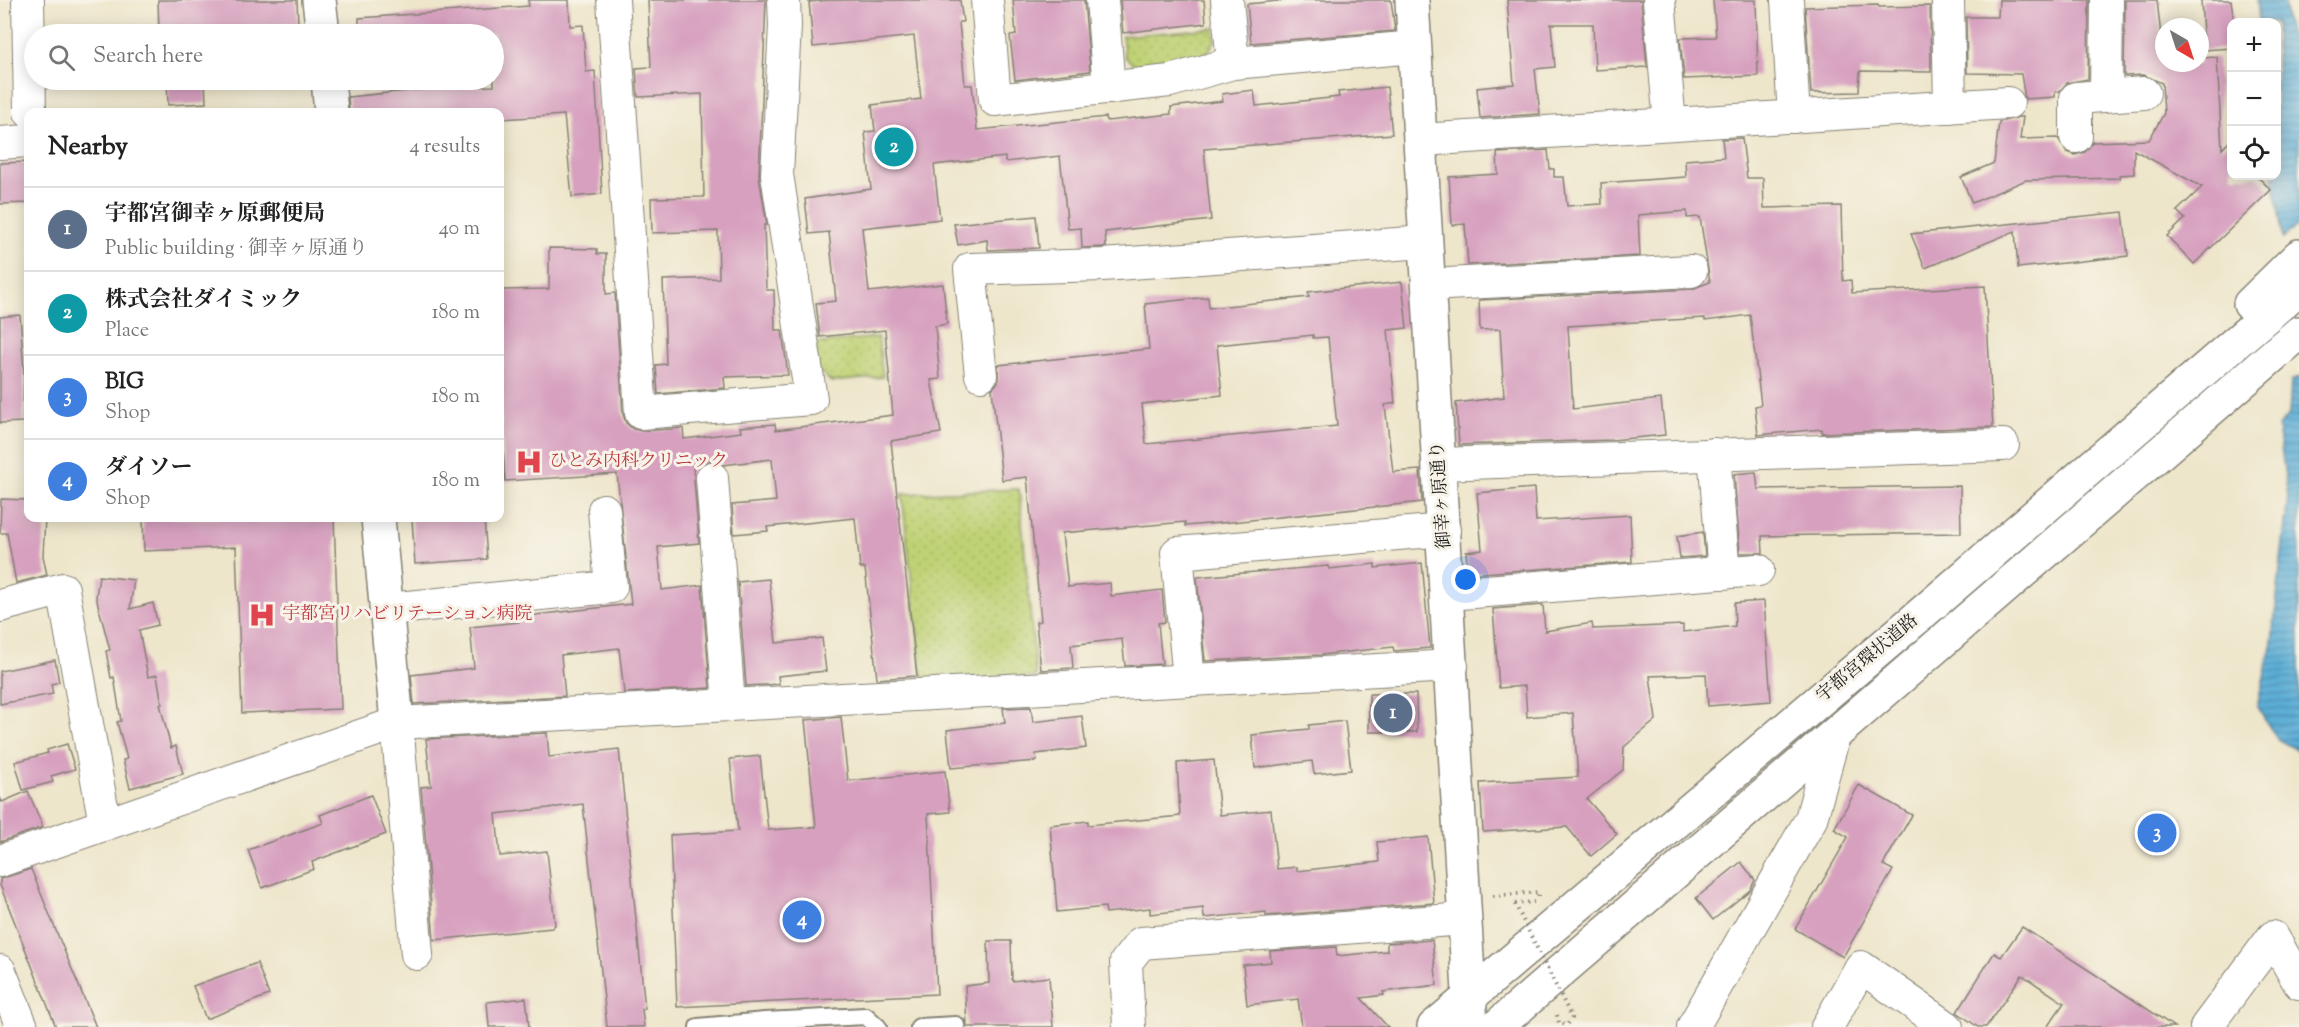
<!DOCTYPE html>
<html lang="en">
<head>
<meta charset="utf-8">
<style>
	:root { --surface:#fff; --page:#f2f2f2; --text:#222; --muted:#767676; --line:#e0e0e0; --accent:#d1495b }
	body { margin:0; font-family:"Sorts Mill Goudy","Noto Serif JP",serif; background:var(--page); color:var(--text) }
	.controls { position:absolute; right:18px; top:18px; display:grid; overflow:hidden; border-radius:12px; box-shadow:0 3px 15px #0003 }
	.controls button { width:54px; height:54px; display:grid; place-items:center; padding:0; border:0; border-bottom:2px solid var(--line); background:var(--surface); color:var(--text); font:30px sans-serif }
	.compass { position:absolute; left:2155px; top:18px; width:54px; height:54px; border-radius:50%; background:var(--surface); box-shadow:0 3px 15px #0003; rotate:141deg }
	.you { position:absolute; left:1466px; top:580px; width:21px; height:21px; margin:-15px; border:4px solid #fff; border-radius:50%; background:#1a73e8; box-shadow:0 0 0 9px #1a73e833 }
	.badge { display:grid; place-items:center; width:39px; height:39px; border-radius:50%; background:var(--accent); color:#fff; font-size:20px; font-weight:700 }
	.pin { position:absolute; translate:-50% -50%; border:3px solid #fff; box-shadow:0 2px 6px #0006 }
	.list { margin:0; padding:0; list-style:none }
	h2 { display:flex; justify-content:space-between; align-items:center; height:78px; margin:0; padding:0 24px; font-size:26px }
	h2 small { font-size:20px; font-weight:400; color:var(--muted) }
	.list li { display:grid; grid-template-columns:39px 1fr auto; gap:18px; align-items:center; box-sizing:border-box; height:84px; padding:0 24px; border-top:2px solid var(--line) }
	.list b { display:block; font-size:22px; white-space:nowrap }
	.list p { margin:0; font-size:20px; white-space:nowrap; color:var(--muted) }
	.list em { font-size:20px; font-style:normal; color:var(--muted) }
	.icon { flex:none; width:33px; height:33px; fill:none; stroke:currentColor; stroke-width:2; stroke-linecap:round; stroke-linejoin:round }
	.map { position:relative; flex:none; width:2299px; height:1027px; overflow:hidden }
	.search { position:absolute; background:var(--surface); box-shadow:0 3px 15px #0003; left:24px; top:24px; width:480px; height:66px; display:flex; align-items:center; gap:15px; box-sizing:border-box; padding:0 21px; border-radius:33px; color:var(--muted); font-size:22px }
	.panel { position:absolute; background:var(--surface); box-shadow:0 3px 15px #0003; left:24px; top:108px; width:480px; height:414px; border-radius:12px }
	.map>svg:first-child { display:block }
	.park { fill:url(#park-dots); stroke:#6e7748; stroke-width:1.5 }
	.water { fill:url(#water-rules); stroke:#3c6479; stroke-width:1.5 }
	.building { fill:#d7a0bf; fill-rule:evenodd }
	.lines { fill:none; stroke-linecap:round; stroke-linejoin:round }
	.lane-casing { stroke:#858174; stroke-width:20 }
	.street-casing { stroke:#858174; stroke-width:34 }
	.secondary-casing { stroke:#858174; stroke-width:36 }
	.highway-casing { stroke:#858174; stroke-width:36 }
	.path { stroke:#858174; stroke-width:4; stroke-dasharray:1.5 4.5; stroke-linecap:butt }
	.lane { stroke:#fff; stroke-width:16 }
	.street { stroke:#fff; stroke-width:32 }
	.secondary { stroke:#fff; stroke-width:33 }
	.highway { stroke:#fff; stroke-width:33 }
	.path-bridge { stroke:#858174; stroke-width:4; stroke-dasharray:1.5 4.5; stroke-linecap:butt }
	.labels { text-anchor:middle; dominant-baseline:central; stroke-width:6; stroke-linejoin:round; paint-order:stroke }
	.health-label { font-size:18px; fill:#be3a42; stroke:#f7f3e8; text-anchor:start }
	.street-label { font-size:18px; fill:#1c1c1c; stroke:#f7f3e8 }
</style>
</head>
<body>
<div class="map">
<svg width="2299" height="1027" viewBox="0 0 2299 1027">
	<defs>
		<pattern id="park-dots" width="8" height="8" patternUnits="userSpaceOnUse" patternTransform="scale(1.5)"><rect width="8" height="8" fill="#bfd275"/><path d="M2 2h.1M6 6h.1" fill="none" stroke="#a4b465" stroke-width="1.8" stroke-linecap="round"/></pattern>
		<pattern id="water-rules" width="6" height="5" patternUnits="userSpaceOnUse" patternTransform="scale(1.5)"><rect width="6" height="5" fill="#5badd6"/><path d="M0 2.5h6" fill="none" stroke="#4a8cad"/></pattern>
	</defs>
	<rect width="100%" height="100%" fill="#f7f3e8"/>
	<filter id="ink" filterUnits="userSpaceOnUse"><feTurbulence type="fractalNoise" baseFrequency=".0167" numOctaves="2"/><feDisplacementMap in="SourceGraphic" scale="12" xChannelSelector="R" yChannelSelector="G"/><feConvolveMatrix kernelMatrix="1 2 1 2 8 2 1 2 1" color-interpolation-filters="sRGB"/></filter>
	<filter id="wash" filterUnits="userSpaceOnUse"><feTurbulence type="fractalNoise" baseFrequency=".008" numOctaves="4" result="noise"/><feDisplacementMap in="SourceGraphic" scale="24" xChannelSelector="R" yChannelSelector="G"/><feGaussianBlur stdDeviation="1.35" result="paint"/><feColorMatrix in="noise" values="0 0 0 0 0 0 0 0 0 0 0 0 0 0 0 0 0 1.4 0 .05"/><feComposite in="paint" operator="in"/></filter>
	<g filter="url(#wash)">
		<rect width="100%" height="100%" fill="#eee6cb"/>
		<g class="park">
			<path d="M1214,28L1215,40L1207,54L1166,65L1137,67L1125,57L1122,36Z"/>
			<path d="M878,337L883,377L831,382L816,368L814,344Z"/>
			<path d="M1019,489L1036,677L923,685L902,494Z"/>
		</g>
		<g class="water">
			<path d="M2257,0H2284L2288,29L2299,64V223L2283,239L2273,176H2276V22H2259Z"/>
			<path d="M2299,377V751L2277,739L2257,707L2272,642L2288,497L2278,427L2289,414L2291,381Z"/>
		</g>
		<g id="blocks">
			<g class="building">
				<path d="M158,0H297L298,23L159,33Z"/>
				<path d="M528,0H569L570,26L583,25L586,72L595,71L602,194L572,197L564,115L500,119V112H349L348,97L447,87L494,86V34H359V18L529,6Z"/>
				<path d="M648,0H766L759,176L767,225H764L766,290H774L775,330H782L788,375L724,377L725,388L658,394L656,365L666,364L663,280L719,278L718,231L652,233L651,198L704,197L702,94L638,97L636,68L651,67Z"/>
				<path d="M830,0H960L963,22H959L965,85H972L977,130L1106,117L1107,121L1171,114V107L1223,101L1222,94L1254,90L1256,106L1339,97L1338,92L1387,87L1392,134L1204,149L1211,220L1105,232L1106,247L1082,248L1081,228L1068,229L1060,156L1005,162V157L934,165L940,219L862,228L869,292L943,284L947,324L935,326L940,379L931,380L941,433L891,441L917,676L877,679L865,568H860L855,518L767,527L768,531L734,534L732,505L776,501L772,459L723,465L711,460L693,468L699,543L658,547L662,590L702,585L710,688L624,693L619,648L561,655L565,696L414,704L411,675L474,668L470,627L519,622L518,617L631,604L617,474L505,481L500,397V290L549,289V248L597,249V254H606V294L615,293L623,414L626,423L633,429L642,431L683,428L684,439L741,432L740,427L775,424L776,430L893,415L885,330L820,337L816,303L836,301L829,232L809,234L805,199L871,189L865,132L875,131L872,105L921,99L914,36L813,47L809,2Z"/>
				<path d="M1013,0H1084L1090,71L1015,80L1010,36L1016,35Z"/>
				<path d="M1120,0H1204L1206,23L1123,33Z"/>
				<path d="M1289,0H1391L1395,31L1251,43L1247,4Z"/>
				<path d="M1507,0H1641L1647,67L1595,70L1593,24H1551L1555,67L1535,69L1540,114L1480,118L1477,88L1514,84Z"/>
				<path d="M1713,0H1756L1758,76L1684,79L1680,38L1716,37Z"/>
				<path d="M1999,0H2089L2088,79L2067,83L2060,91L2055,92V97L2025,99L2021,74L1967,73L1966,17H1998Z"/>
				<path d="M2125,0H2157L2164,63H2200V58L2217,57L2222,149L2232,139V176H2257L2271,190L2194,264L2167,236L2185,219L2177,211L2202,187L2134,150V174L2119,175L2120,178L2026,180L1972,203L1961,177L1994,163L1999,122L2019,117H2023L2020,139L2058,138L2067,152L2075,155L2085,152L2093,142L2149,140L2164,113L2162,83L2143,75L2124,76Z"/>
				<path d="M2201,0H2231L2234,22H2232V48L2204,50Z"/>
				<path d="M1878,5L1879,7L1930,6L1931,72L1860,71L1859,92L1811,93L1805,7Z"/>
				<path d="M167,80H205L206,103L168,105Z"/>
				<path d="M1742,138L1747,178H1763L1764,208L1841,206L1843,281L1851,280L1852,293L1985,286L1993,427L1822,433V429L1758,435L1755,406L1761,405L1750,315L1705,321V318L1568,326L1573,409L1661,399L1665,435L1612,440L1459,445L1456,403L1504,397L1500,329L1480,330L1479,300L1692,289L1710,282L1700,217L1687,218V211L1638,215L1640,256L1468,265L1465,224L1452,225L1449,177L1498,174L1497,153L1548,150L1550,169H1554V177H1564L1567,206L1602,204L1601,183L1686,177L1685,160L1724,157L1722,139Z"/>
				<path d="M28,162V203L0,204V163Z"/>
				<path d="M2123,212L2128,256L2018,268L2015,231L1925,268L1911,234Z"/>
				<path d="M1036,216L1039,248L988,250L987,240L958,245L954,224Z"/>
				<path d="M1402,282L1407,328L1388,330L1395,403L1385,405L1393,472L1420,470L1422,502L1232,522L1185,526V522L1062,533L1068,587L1110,583L1111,596L1162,590L1165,622L1158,623L1162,664L1125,666L1122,639L1071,645L1073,668L1041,670L1036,622L1041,621L1027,477L1002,480L992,389L998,382V365L1149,349L1145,304L1208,297L1209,308L1309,297L1308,292ZM1313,335V338L1328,337L1337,426L1146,444L1142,404L1222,395L1217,345Z"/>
				<path d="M20,315L24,371L23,422L0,423V317Z"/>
				<path d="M1756,472L1758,489L1960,486L1961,533L1762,536L1763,553H1740L1734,474Z"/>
				<path d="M1534,488L1536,521L1630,515L1632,562L1468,574L1466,552L1482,550L1477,493Z"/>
				<path d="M1,499L28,500V518H45L43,556L47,575L16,583L7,533H0Z"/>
				<path d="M143,518H334L341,709L242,713L236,547L144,551Z"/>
				<path d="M427,518H484L487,559L415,564L412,519Z"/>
				<path d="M1703,532L1705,556L1680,558L1677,536Z"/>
				<path d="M1422,563L1430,648L1394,651L1393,647L1321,655L1205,661L1197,577L1328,566L1329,569L1375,564V568Z"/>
				<path d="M99,576L134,580L130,609L153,603L158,625L139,630L148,677L157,675L162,704H160L171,748L176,746L183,774L130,788L123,760L127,759L117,722L121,721L114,677L111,678L106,651L110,650L96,597Z"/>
				<path d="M769,579L776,643L822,638L826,671L778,676L779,684L746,686L738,582Z"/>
				<path d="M1764,601L1771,701L1708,706L1706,674L1650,676L1656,720L1624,747L1623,770L1587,799L1617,834L1591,856L1567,827L1483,832L1480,783L1578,777L1573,713L1527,717L1525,686L1499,688L1493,609L1543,605L1545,631L1592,623L1593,629L1683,625V632L1735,626L1734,603Z"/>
				<path d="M55,660L59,682L51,684L53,694L0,704V671Z"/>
				<path d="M1369,694H1416L1417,732H1369Z"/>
				<path d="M1031,707L1033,722L1082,716L1086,748L1036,754L1037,761L951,768L947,730L1005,723L1003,708Z"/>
				<path d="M841,717L848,781L945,771L950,812L928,814L937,994L677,1007L670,835L738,831L730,759L760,756L768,830L816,827L805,720Z"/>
				<path d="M1345,721L1351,770L1314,774L1312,761L1255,768L1252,735L1309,729V725Z"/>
				<path d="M547,733L549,757L619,749L645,1009H642L644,1027H607L583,804L496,814L500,856L547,851L555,925L552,928L434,940L421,787L431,786L426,739Z"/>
				<path d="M67,744L75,769L51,776L53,782L23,790L15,762L48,753L47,750Z"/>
				<path d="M1214,760L1220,815L1271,810L1277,869L1297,867V871L1379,862L1377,842L1428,837L1434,903L1266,916V912L1204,918L1203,908L1150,914V908L1106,913L1105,907L1057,912L1050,825L1088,821V825L1180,816L1177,763Z"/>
				<path d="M1859,785L1912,815L1883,865L1893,870L1843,957L1795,929L1848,837L1834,829Z"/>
				<path d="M28,791L43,827L0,842V797L2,802Z"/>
				<path d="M371,795L386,834L312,862L314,869L262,888L248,850L323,823L320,815Z"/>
				<path d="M1741,862L1755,880L1750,890L1713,920L1696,898Z"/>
				<path d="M31,869L59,938L96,1027H56L0,885V879Z"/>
				<path d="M2022,927L2113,986L2174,1027H2047L2064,1003L2022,975L1986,1027H1978L1957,1012L1994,953L2001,957Z"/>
				<path d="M1432,940L1437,985L1383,992L1384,995L1361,998L1388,1027H1302L1298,999L1247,1005L1243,965L1271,962L1270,951L1336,947L1337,956L1387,951V943Z"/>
				<path d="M988,941H1011L1012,981L1049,977L1053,1027H967L965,986L989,983Z"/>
				<path d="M257,963L269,995L206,1019L193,986Z"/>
				<path d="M526,998L529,1027H489L487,1002Z"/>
			</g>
		</g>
	</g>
	<g filter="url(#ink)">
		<use href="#blocks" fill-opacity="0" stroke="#858174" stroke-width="1.5"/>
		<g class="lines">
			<defs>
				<g id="lane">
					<path d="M698,1027L765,1021"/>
					<path d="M766,1027L765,1021L866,1016L878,1027"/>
					<path d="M919,1027L956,1025V1027"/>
				</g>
				<g id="street">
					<path d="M28,0L30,112"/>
					<path d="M613,0L641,413L811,399L777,174L785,26L784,0"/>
					<path d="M987,0L995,100L1170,81L1233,63L1415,47"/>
					<path d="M1102,0L1109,88"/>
					<path d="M1227,0L1233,63"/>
					<path d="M1659,0L1670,124"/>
					<path d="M1787,0L1794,117"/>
					<path d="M1948,0L1950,107"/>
					<path d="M2106,95L2107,0"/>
					<path d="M2076,137V98L2144,93"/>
					<path d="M1420,140L2008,103"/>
					<path d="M0,143L28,141"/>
					<path d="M1428,285L1691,271"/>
					<path d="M981,375L970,269L1102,265L1425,242"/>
					<path d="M1714,454L1724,573"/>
					<path d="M1440,464L2003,445"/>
					<path d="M712,478L729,705"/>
					<path d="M1448,594L1758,570"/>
					<path d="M0,606L63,589L105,824"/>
					<path d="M387,609L611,587L604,510"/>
					<path d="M1189,680L1177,553L1444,530"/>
					<path d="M397,723L417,954"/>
					<path d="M0,861L397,723L1452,666"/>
					<path d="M0,971L22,1027"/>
					<path d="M1129,1027L1126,962L1141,943L1465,919"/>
					<path d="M1693,1027L1811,819L1834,736"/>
					<path d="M1827,1027L1861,967L1947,1027"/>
					<path d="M2206,1027L2273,937L2299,983"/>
				</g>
				<g id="secondary">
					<path d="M319,0L323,34"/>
					<path d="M1412,0L1471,1027"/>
					<path d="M328,80L331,112"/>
					<path d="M378,518L397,723"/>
				</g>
				<g id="highway">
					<path d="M2250,304L2299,256"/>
					<path d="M1434,1027L1906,627L2299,288"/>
					<path d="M1496,1027L2299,333"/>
				</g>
			</defs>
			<use href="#lane" class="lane-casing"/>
			<use href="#street" class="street-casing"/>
			<use href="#secondary" class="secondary-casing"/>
			<use href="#highway" class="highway-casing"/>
			<g class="path">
				<path d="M1493,896L1538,892V899"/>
				<path d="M1515,904L1534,902"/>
				<path d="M1557,1015L1559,1023L1567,1025L1572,1018L1569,1012"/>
			</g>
			<use href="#lane" class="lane"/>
			<use href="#street" class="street"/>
			<use href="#secondary" class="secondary"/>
			<use href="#highway" class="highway"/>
			<path class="path-bridge" d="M1515,904L1569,1012"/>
		</g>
	</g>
	<defs>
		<symbol id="hospital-bare" viewBox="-9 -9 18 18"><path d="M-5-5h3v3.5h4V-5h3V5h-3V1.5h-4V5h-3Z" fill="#e0444e" stroke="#f7f3e8" stroke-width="2.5" paint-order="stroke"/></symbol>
	</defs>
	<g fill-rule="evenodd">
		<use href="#hospital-bare" x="510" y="443" width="38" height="38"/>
		<use href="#hospital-bare" x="243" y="596" width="38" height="38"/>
	</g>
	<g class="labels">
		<g class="health-label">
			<text x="549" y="462">ひとみ内科クリニック</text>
			<text x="282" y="615">宇都宮リハビリテーション病院</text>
		</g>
		<g class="street-label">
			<text transform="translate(1442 495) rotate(-94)">御幸ヶ原通り</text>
			<text transform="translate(1868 659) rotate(-40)">宇都宮環状道路</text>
		</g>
	</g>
</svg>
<div class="controls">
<button>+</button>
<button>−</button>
<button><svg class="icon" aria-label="locate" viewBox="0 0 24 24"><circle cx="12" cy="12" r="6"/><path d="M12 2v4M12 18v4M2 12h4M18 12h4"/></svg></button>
</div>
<svg class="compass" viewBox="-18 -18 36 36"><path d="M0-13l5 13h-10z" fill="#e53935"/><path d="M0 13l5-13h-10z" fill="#767676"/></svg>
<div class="you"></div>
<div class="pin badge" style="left:1393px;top:713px;background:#5c6f8a">1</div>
<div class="pin badge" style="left:894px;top:147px;background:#0f9aa8">2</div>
<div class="pin badge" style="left:2157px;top:833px;background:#3f7fe0">3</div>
<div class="pin badge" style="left:802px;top:920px;background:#3f7fe0">4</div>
<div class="search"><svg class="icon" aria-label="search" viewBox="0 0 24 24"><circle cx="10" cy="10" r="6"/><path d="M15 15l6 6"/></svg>Search here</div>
<section class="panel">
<h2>Nearby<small>4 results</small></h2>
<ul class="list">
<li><span class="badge" style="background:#5c6f8a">1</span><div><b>宇都宮御幸ヶ原郵便局</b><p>Public building · 御幸ヶ原通り</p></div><em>40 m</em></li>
<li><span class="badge" style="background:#0f9aa8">2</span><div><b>株式会社ダイミック</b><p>Place</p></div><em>180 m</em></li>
<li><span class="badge" style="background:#3f7fe0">3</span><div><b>BIG</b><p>Shop</p></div><em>180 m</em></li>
<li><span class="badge" style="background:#3f7fe0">4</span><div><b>ダイソー</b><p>Shop</p></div><em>180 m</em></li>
</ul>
</section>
</div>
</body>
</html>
